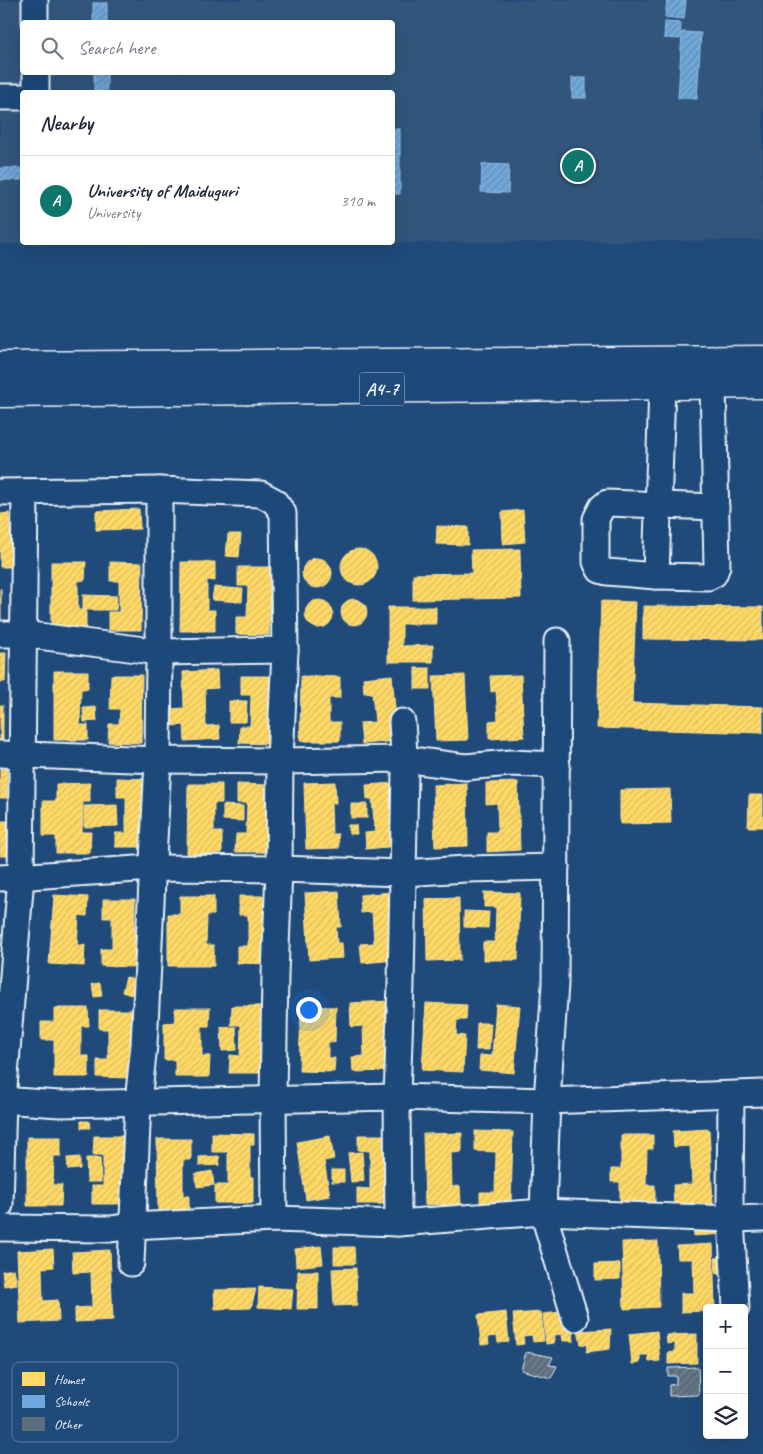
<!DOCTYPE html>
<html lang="en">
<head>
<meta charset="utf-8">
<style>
	:root { --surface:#fff; --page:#f2f2f3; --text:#1f2937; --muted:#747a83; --line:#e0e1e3; --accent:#0f766e }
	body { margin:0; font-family:Caveat,sans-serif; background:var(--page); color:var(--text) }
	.controls { position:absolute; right:15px; bottom:15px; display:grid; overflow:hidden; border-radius:5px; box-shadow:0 5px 20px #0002 }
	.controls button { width:45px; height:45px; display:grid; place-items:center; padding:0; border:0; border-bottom:1px solid var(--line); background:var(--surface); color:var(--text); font:25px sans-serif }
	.you { position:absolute; left:308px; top:1009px; width:18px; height:18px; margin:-12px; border:4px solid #fff; border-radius:50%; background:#1a73e8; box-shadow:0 0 0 8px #1a73e833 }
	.badge { display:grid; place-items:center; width:32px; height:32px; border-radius:50%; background:var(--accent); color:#fff; font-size:16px; font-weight:700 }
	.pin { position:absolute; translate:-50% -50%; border:2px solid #fff; box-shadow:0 1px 5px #0006 }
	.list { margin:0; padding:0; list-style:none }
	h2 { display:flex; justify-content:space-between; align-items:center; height:65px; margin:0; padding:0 20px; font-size:21px }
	h2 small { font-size:16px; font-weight:400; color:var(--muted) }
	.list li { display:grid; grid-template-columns:32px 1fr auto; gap:15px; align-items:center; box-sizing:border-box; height:90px; padding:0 20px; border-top:1px solid var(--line) }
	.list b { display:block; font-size:19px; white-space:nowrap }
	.list p { margin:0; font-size:16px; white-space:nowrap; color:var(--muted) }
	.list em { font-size:16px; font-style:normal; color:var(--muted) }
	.icon { flex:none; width:28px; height:28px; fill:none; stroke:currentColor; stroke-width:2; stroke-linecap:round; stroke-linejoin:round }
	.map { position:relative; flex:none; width:763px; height:1454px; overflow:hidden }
	.search { position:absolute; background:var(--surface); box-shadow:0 5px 20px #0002; left:20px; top:20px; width:375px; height:55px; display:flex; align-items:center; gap:12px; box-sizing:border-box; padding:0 18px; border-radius:5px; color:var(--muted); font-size:19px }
	.panel { position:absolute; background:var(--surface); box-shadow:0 5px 20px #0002; left:20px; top:90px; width:375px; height:155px; border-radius:5px }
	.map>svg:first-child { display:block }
	.built { fill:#32547b; fill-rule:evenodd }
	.homes { fill:url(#homes-hatch); stroke:#f8e092 }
	.schools { fill:url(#schools-hatch); stroke:#93bee4 }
	.building { fill:url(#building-hatch); stroke:#e8f1f8 }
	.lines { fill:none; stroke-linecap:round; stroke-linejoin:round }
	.minor-casing { stroke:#e8f1f8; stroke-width:29 }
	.highway-casing { stroke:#e8f1f8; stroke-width:31 }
	.minor { stroke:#1f4a7a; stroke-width:25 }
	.highway { stroke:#1f4a7a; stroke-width:28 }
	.labels { text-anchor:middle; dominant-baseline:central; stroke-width:5; stroke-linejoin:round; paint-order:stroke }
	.shield { fill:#1f4a7a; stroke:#acbfd2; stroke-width:1 }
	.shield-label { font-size:19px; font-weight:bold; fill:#e8f1f8 }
	.key { fill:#1f4a7a; stroke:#5b7ca0; stroke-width:1 }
	.key-label { font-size:14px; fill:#e8f1f8 }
</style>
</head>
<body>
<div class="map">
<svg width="763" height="1454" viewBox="0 0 763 1454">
	<defs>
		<pattern id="homes-hatch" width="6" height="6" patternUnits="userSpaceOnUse" patternTransform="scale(1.25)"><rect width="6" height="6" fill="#ffd966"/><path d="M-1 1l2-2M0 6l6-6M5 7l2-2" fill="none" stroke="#dabc60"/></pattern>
		<pattern id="schools-hatch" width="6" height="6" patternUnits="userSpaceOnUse" patternTransform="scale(1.25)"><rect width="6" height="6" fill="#6fa8dc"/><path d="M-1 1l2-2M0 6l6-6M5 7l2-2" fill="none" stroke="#638bb0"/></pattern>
		<pattern id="building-hatch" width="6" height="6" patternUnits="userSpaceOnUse" patternTransform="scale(1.25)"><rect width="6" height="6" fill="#5d6d7d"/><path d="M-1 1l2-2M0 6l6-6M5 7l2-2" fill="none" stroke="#748290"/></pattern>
	</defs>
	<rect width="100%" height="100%" fill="#1f4a7a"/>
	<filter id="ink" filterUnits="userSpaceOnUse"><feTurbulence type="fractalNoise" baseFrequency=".02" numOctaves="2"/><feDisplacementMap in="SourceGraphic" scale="10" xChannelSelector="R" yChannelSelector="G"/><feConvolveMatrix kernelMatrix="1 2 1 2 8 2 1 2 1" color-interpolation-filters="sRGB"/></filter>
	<g filter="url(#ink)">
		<path class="built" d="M0,0H763V240L568,242L0,244ZM22,22H392V72H22ZM22,92H392V242H22Z"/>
		<g class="homes">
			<path d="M139,509L140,529L96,530V511Z"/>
			<path d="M523,510L525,542L503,544L502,512Z"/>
			<path d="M9,513L12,567H0V514Z"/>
			<path d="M437,526L468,527V545L436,544Z"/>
			<path d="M228,534H241L239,557L226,556Z"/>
			<circle cx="359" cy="567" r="18"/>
			<path d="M520,549L521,598L413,600V574L472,573L471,550Z"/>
			<circle cx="317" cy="573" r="15"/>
			<path d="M51,562H86L85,580L78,581V610H86V631H51Z"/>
			<path d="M110,562L142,563L141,630H108V612H119V581H110Z"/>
			<path d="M181,562H215V581L207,580V610H215V631H180Z"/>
			<path d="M238,567H270L269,635L236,634V617H247L248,586H238Z"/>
			<path d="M214,587L243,589L242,602L212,600Z"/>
			<rect x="0" y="589" width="1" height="36"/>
			<path d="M83,595L117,596L116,610H83Z"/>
			<circle cx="354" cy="612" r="13"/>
			<circle cx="319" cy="614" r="14"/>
			<path d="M601,601L636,602L632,703L763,707V733L597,728Z"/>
			<path d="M643,606L763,607V640L643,639Z"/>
			<path d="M388,607H436V624H402V646L433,645V662H388Z"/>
			<path d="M0,653H6L5,682H0Z"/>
			<rect x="415" y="668" width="15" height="21"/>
			<path d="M217,670L218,688L205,689L206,726L219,725L220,739L185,741L184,725L171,726L170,709L184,708L183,672Z"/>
			<path d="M54,671H88V689H81L80,725H88V740H54Z"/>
			<path d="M111,675H142L141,743L108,742L109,724H119L120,709H110Z"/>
			<path d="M392,675L398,741L362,744L360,723L375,722L372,693H364L363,678Z"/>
			<path d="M465,675L468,740L436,741L433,676Z"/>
			<path d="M521,675L524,737L489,739V721L498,720L496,691L491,692L490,676Z"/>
			<path d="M241,676H273L272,744L239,743L240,726H250L251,695H241Z"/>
			<path d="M301,676L340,677V698H329V722H340V741H300Z"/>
			<path d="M229,701H247L246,722H229Z"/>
			<rect x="0" y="705" width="3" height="35"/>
			<path d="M96,707L97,721L84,722L83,708Z"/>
			<rect x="0" y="769" width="7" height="29"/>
			<path d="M117,778L149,779L148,847H115V833H126V797H117Z"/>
			<path d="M335,782L336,803H331L332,834H338L339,848L306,849L304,783Z"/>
			<path d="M518,782L520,850L487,852V832H498L497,803L486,804V783Z"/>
			<path d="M90,783V802H83L82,832H91L90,853H56V836H43V801H56V784Z"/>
			<path d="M394,783L399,846L366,849L365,833L375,832L372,799H367L366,785Z"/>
			<path d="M467,783L468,846L435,847L433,785Z"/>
			<path d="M188,784H222V803H214V832H222V853L187,854Z"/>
			<path d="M237,784L269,785L268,852H235L236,834H246L247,803H237Z"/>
			<path d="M670,789L671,823L620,824V790Z"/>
			<path d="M749,795H763V827H748Z"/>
			<rect x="351" y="804" width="16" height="14"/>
			<path d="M117,805L118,826L84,827V806Z"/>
			<path d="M223,805L243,806V821L223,820Z"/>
			<rect x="0" y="821" width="7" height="35"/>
			<path d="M348,825H356L357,834H349Z"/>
			<path d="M339,891L341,927H336L337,943H342L343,958L309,960L305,893Z"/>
			<path d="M391,892L396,960L362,963L360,944L374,943L372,912L361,913L360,895Z"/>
			<path d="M484,892L520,893L518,960H483V942H495L496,907H484Z"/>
			<path d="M54,895L88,897L87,916L79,915L77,945H85L84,966L49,964Z"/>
			<path d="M180,896H214V915H207L206,945H214V966H168V914H180Z"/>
			<path d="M239,896H271L270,964L237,963V946H248V915H239Z"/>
			<path d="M459,898L460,960L427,961L426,899Z"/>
			<path d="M103,899H135L134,967L101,966V949H112V918H103Z"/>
			<path d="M464,911L489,912L488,928L464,927Z"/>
			<path d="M126,977L135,979L131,995L122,992Z"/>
			<path d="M100,983L102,996L94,997L92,984Z"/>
			<path d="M389,1001L392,1071L353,1072L352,1057L364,1056L363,1026L351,1027L350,1003Z"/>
			<path d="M426,1003L467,1005L466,1020H457L456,1035L465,1036L463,1072L422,1070Z"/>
			<path d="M496,1004L520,1006L514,1073L479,1070L480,1055L492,1056Z"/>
			<path d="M232,1006H263L262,1073H229L230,1055L240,1056L241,1025H231Z"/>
			<path d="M301,1006L336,1007L335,1042H328V1058H335L334,1072L299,1071Z"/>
			<path d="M54,1008H88L89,1026H81V1056H89V1077H54V1040H41V1022H54Z"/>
			<path d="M175,1008H210L209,1026H202V1056H210L209,1077H175V1060H164V1023L175,1022Z"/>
			<path d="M99,1010H131L130,1078L97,1077V1060H108V1029H99Z"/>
			<path d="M477,1023H491L489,1050H476Z"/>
			<path d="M221,1027H236L237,1050L222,1051Z"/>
			<path d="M81,1121H89L90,1128H81Z"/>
			<path d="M709,1129L713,1204L674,1206L673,1185L692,1184L690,1146L674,1147L673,1131Z"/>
			<path d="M475,1131L513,1132L511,1205H480V1192H495L496,1152L475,1151Z"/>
			<path d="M212,1133L254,1134V1145H250V1177H253V1203H215V1185H228V1152H212Z"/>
			<path d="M462,1133V1152L451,1153L452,1187L460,1186L461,1204L425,1205L423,1134Z"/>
			<path d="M358,1135H389L388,1204H357V1188L370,1189V1151L358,1150Z"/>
			<path d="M621,1135H653V1149H647L646,1185H655V1202H620V1182H611V1169H621Z"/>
			<path d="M94,1136H126L124,1204H92V1186H103V1155H93Z"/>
			<path d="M330,1136L334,1159L324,1161L330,1196L306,1200L297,1142Z"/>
			<path d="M27,1137H61V1156H54L53,1185H62L61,1206H27Z"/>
			<path d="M157,1139H191V1160H183V1196H189V1211H158Z"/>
			<path d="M362,1152L364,1181L351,1182L348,1153Z"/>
			<path d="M219,1156L220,1165L199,1166V1157Z"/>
			<path d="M80,1157V1169L68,1170L67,1158Z"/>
			<path d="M86,1158H100L101,1182H87Z"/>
			<rect x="332" y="1170" width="12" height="12"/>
			<path d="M212,1171L214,1185L197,1187L195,1174Z"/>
			<path d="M725,1221V1234L694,1236L693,1223Z"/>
			<path d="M658,1241L659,1307L624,1309L622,1242Z"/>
			<path d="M713,1244L715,1308H707V1311L681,1312V1293H694L693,1259H678L677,1246Z"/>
			<path d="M321,1246L323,1264L296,1267L295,1249Z"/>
			<path d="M334,1247H354L355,1264H334Z"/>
			<path d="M53,1249L54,1267L42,1268L43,1301L58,1300L59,1321L20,1323L17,1251Z"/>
			<path d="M110,1250L113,1320L75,1322V1308L92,1307L91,1272L73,1273L72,1252Z"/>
			<path d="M729,1257L730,1273L716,1274L715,1258Z"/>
			<path d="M620,1263V1279L595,1280V1264Z"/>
			<path d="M356,1268L357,1305L334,1306L332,1269Z"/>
			<path d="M14,1269L17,1284L4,1286L2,1271Z"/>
			<path d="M298,1271H318V1309H297Z"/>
			<path d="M259,1287L293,1289L291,1309L258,1307Z"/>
			<path d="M256,1289L251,1308L215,1309L214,1290Z"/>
			<path d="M571,1311L574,1341H563L562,1334L554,1335V1343L546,1344L543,1314Z"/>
			<path d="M506,1312L509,1342L498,1343L497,1336L488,1337L489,1344L481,1345L478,1315Z"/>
			<path d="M541,1312L544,1341L533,1342L532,1335L523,1336L524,1344L516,1345L513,1314Z"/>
			<path d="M611,1329L610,1349L586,1352L588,1345L581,1344L578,1331Z"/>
			<path d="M657,1331L660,1361L649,1362L648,1355H640V1363L632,1364L629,1334Z"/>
			<path d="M697,1334V1363L668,1364V1353L675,1352V1343L667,1344L666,1335Z"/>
		</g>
		<g class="schools">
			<path d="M667,0H686L684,19L665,17Z"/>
			<rect x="93" y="3" width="14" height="19"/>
			<path d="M665,22L681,23L680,39L664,38Z"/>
			<path d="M682,32L701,33L697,99L678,98Z"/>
			<rect x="94" y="72" width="13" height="20"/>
			<rect x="572" y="78" width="14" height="20"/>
			<rect x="392" y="129" width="8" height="65"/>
			<path d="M482,164L509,165L508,193L481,192Z"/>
			<rect x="0" y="168" width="22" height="12"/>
		</g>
		<g class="building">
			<path d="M526,1352L553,1357L549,1365L557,1366L551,1378L521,1370Z"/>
			<path d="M698,1367L699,1395L669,1396V1385L676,1384V1376H668V1368Z"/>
		</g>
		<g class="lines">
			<defs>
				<g id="minor">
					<path d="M35,0V22"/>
					<path d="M36,72V92"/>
					<path d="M0,97H22"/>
					<path d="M662,386L656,576L708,577L714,574L717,566L713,385"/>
					<path d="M0,492L159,490L261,494L274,501L283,513L285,650L280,761L279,869L275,975L273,1099L274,1219"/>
					<path d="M656,576L607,572L600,570L596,562V519L602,507L607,503L716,507"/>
					<path d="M0,634H23L159,652L285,650"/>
					<path d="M557,641L555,984L547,1101L543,1212L575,1318"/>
					<path d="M0,754L158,760L280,761L404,759L465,767L511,763L557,765"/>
					<path d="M0,878L152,868L279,869L403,873L466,869L556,867"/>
					<path d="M731,1095L730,1200L736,1308"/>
					<path d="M0,1100L60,1104L397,1097L547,1101L763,1093"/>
					<path d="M0,1205L3,1100L21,877L25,492"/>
					<path d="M398,1223L397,1097L401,984L405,769L402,722"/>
					<path d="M0,1228L111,1229L131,1226L274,1219L398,1223L543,1212L731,1219L763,1218"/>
					<path d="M131,1263L138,1102L144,1045L158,760L159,652V490"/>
				</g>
				<g id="highway">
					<path d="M0,366L763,360"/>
					<path d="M0,393L763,384"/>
				</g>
			</defs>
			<use href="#minor" class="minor-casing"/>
			<use href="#highway" class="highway-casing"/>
			<use href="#minor" class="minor"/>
			<use href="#highway" class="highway"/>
		</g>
	</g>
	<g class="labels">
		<rect class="shield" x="359.5" y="372.5" width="45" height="33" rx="4"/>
		<g class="shield-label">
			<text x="382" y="389">A4-7</text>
		</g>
	</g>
	<rect x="12" y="1362" width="166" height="80" rx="8" class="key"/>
	<rect x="22" y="1372" width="23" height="14" fill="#ffd966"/>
	<rect x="22" y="1395" width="23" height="13" fill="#6fa8dc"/>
	<rect x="22" y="1417" width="23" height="14" fill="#5d6d7d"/>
	<g class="key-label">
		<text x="54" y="1384">Homes</text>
		<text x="54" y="1406">Schools</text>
		<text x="54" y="1429">Other</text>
	</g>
</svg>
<div class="controls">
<button>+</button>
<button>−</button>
<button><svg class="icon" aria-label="layers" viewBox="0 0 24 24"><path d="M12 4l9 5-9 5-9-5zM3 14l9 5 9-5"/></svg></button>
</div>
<div class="you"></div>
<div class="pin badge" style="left:578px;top:166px">A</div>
<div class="search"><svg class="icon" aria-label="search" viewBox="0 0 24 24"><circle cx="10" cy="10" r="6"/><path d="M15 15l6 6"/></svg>Search here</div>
<section class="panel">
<h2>Nearby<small></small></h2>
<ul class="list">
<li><span class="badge">A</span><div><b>University of Maiduguri</b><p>University</p></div><em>310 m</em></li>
</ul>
</section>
</div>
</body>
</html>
